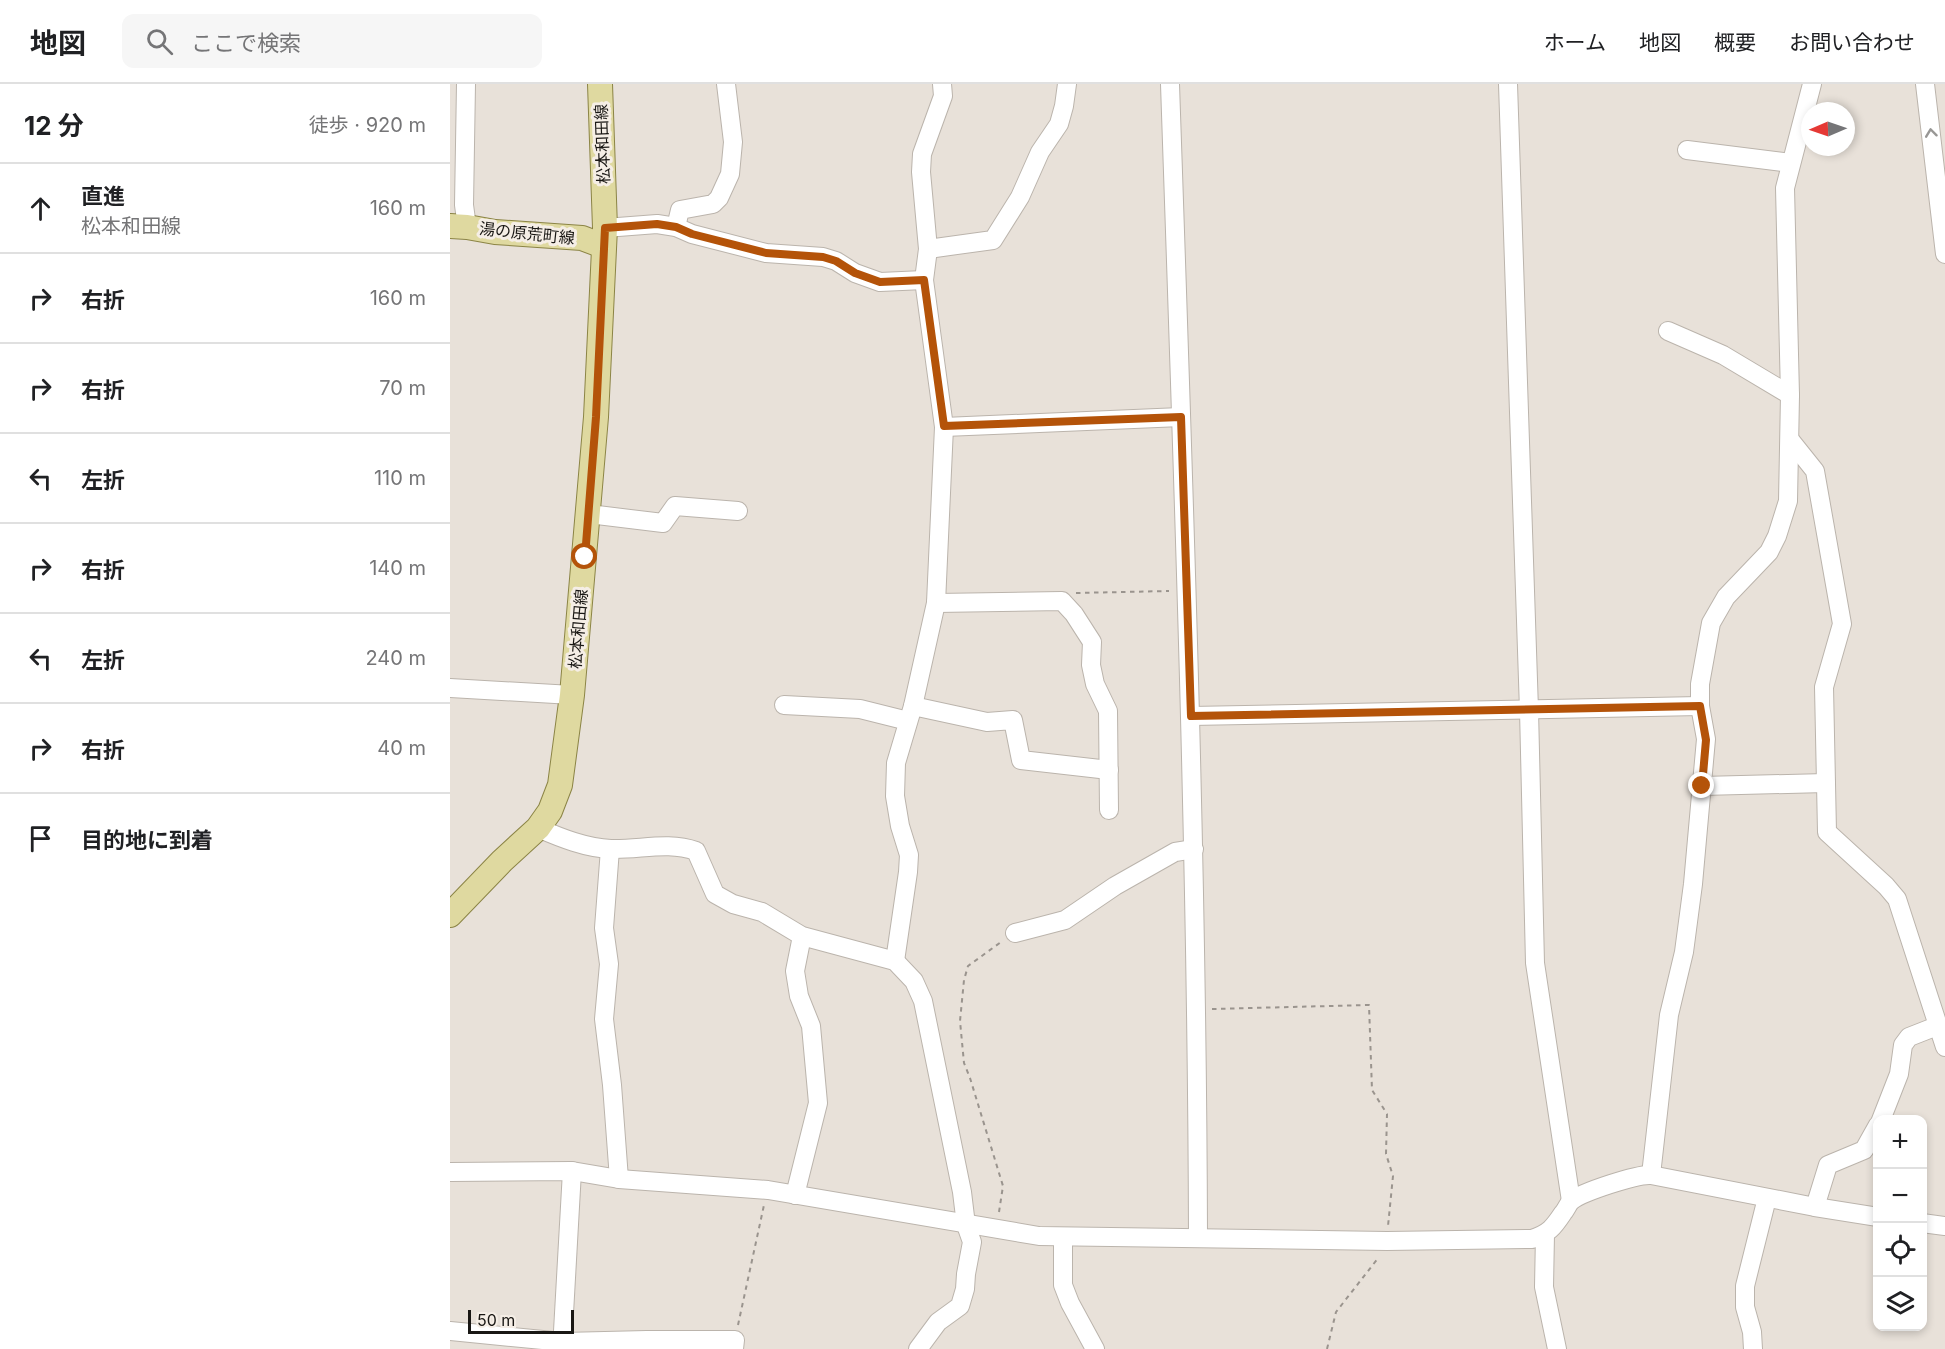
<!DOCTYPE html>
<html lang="ja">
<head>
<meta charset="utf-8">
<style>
	:root { --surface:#fff; --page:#f6f6f6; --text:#202124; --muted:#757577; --line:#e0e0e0 }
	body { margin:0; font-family:Inter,"Noto Sans JP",sans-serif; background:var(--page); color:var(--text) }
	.controls { position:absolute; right:18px; bottom:18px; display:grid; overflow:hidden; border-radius:12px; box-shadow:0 3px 9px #0003 }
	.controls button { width:54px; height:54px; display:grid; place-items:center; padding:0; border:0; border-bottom:2px solid var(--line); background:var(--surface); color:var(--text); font:30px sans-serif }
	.compass { position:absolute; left:1351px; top:18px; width:54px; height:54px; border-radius:50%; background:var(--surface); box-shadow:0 3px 9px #0003; rotate:268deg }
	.scale { position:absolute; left:18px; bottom:15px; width:106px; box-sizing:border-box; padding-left:6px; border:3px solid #191714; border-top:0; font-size:16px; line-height:21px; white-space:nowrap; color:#191714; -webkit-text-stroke:4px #f5eee6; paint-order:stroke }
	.stop { position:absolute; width:18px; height:18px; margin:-14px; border:4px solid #b45309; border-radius:50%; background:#fff }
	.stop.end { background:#b45309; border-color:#fff; box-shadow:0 2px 6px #0008 }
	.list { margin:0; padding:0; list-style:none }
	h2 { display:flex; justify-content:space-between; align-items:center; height:78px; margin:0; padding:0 24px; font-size:26px }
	h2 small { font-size:20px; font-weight:400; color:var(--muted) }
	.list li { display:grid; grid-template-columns:39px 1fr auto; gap:18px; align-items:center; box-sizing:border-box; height:90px; padding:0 24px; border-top:2px solid var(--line) }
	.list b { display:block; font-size:22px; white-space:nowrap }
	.list p { margin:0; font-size:20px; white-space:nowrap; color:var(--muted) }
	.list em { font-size:20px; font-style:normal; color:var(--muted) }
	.icon { flex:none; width:33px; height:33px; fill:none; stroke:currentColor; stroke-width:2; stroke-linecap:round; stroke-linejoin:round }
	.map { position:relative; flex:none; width:1495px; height:1265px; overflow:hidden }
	header { display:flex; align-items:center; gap:36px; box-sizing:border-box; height:84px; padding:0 30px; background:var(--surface); border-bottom:2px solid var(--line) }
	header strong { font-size:28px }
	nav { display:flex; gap:33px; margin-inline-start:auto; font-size:21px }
	.search { width:420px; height:54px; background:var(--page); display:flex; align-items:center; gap:15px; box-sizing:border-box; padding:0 21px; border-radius:12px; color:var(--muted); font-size:22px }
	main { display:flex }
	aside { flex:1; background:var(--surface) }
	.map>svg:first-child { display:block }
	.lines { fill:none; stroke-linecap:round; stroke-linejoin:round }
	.minor-casing { stroke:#bbb4ac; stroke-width:20 }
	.major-casing { stroke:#8b8445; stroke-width:26 }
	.path { stroke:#9a948e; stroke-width:2; stroke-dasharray:4.5 4.5; stroke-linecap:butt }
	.minor { stroke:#fff; stroke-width:18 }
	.major { stroke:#dfd9a0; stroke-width:24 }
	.oneway { stroke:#989795 }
	.route { stroke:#b45309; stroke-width:8 }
	.labels { text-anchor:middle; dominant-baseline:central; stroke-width:6; stroke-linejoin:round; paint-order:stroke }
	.street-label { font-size:16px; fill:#191714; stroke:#f5eee6 }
</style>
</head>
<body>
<header>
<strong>地図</strong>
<div class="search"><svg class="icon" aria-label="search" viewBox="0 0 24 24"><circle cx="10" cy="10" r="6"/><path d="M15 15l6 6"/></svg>ここで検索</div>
<nav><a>ホーム</a><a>地図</a><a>概要</a><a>お問い合わせ</a></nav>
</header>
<main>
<aside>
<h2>12 分<small>徒歩 · 920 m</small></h2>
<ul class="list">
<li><svg class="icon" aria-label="ahead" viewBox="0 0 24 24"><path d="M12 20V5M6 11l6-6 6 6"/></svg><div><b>直進</b><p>松本和田線</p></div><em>160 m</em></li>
<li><svg class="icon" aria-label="right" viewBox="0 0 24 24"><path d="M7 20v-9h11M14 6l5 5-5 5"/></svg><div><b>右折</b></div><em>160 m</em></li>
<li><svg class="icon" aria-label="right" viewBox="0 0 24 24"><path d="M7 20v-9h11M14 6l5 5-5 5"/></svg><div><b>右折</b></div><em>70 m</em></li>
<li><svg class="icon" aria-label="left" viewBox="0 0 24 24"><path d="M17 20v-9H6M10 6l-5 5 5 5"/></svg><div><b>左折</b></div><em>110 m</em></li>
<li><svg class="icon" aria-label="right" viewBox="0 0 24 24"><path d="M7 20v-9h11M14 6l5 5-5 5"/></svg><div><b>右折</b></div><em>140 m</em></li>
<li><svg class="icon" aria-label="left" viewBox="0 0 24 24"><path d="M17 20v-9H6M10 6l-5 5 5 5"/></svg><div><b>左折</b></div><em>240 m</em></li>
<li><svg class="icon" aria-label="right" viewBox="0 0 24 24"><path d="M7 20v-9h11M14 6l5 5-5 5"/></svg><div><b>右折</b></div><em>40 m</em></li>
<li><svg class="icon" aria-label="arrive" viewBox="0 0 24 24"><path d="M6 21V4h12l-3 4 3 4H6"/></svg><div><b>目的地に到着</b></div></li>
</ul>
</aside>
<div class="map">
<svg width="1495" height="1265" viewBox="0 0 1495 1265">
	<rect width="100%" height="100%" fill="#e8e1d9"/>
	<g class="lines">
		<defs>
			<g id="minor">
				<path d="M16,0L14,121L17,143"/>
				<path d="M720,0C733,384 747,769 748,1153"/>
				<path d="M1058,0L1079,626L1085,879L1121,1117"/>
				<path d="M1475,0L1495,170"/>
				<path d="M1237,66L1341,79"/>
				<path d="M226,143L230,126L263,120L269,114L280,90L283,58L276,0"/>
				<path d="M155,144L207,140L226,143L242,150L316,169L373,173L386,177L405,189L430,198L474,196"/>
				<path d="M478,165L543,156L570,113L590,68L609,40L614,22L617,0"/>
				<path d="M1218,247L1273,271L1340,311"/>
				<path d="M494,343L731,333"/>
				<path d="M1341,357L1365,387L1392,540L1374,603L1377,748L1436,802L1447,815L1495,963"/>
				<path d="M139,430L213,439L225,422L288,427"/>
				<path d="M486,519L612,517L624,530L642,558L641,581L645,600L658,627L659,726"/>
				<path d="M0,604L122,611"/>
				<path d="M334,621L410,625L458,637"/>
				<path d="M463,622L537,638L563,636L571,676L659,686"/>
				<path d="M741,632L1250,622"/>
				<path d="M1252,702L1376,699"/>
				<path d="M88,744C111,754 136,764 161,765C190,766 218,757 246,767L265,810L283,820L312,828L352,852L445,877L464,897L473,917L512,1108L516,1141L522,1158L516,1190L515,1205L510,1222L488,1238L468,1265"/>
				<path d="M160,765L154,844L159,880L154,935L162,1001L169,1095"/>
				<path d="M565,849L615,836L665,802L725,768L744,765"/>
				<path d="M445,877L458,788L459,771L450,742L445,712L446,679L463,622L486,519L494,343L474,196L478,165L471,88L472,70L493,12L492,0"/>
				<path d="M1431,1036L1449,990L1453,961L1459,953L1487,942"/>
				<path d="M0,1088L122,1087L169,1095L318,1106L589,1152L937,1157L1082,1155C1099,1149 1103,1144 1113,1129C1116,1126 1118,1120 1121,1117C1132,1108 1187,1090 1201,1091L1365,1123L1428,1133"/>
				<path d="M1201,1091L1219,931L1234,868L1243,800L1256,655L1250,622V600L1261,539L1276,513L1319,468L1327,452L1338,417L1340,311L1335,104L1362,0"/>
				<path d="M345,1111L368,1019L361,942L349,912L345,887L352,852"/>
				<path d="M1365,1123L1378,1081L1414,1066L1428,1041"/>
				<path d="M1472,1139L1495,1142"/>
				<path d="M1095,1150L1094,1203L1107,1265"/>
				<path d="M613,1153V1201L620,1219L645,1265"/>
				<path d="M0,1247L113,1258L197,1256H285L284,1265"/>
				<path d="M112,1265L122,1087"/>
				<path d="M1303,1265L1302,1248L1295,1223V1202L1317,1114"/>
			</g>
			<g id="major">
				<path d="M0,142L17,143L45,148L132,154L153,162"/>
				<path d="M0,831L52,777L88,744L100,727L110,701L122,611L146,333L155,144L150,0"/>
			</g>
		</defs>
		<use href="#minor" class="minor-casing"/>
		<use href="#major" class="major-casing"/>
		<g class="path">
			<path d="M626,509L719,507"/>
			<path d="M762,925L919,921L922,1006L937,1030L936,1070L943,1092L938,1142"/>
			<path d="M549,1128L553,1102L520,994L514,979L510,937L514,896L518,882L551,858"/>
			<path d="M288,1241L314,1121"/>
			<path d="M877,1265L886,1228L929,1173"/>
		</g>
		<use href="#minor" class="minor"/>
		<use href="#major" class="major"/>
	</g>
	<defs><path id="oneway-chevron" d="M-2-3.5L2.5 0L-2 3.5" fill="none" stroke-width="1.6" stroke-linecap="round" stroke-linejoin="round" transform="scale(1.5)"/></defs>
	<use class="oneway" href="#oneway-chevron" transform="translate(1481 49) rotate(-97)"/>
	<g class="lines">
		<path class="route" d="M135,473L146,333L155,144L207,140L226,143L242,150L316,169L373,173L386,177L405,189L430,198L474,196L494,342L731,333L741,632L1250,622L1256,656L1252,702"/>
	</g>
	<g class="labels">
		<g class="street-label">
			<text transform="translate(152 60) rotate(-92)">松本和田線</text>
			<text transform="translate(77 149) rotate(6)">湯の原荒町線</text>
			<text transform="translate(128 545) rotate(-85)">松本和田線</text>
		</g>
	</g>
</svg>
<div class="controls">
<button>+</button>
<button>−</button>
<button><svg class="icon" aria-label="locate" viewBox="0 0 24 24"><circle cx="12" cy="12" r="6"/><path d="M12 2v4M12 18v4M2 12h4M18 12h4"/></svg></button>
<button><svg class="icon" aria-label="layers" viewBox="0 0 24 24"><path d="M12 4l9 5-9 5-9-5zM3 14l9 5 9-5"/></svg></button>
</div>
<svg class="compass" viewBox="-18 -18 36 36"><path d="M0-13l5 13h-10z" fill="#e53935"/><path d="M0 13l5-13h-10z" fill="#757577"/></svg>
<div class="scale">50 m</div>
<div class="stop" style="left:135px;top:473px"></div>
<div class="stop end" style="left:1252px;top:702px"></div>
</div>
</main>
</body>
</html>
